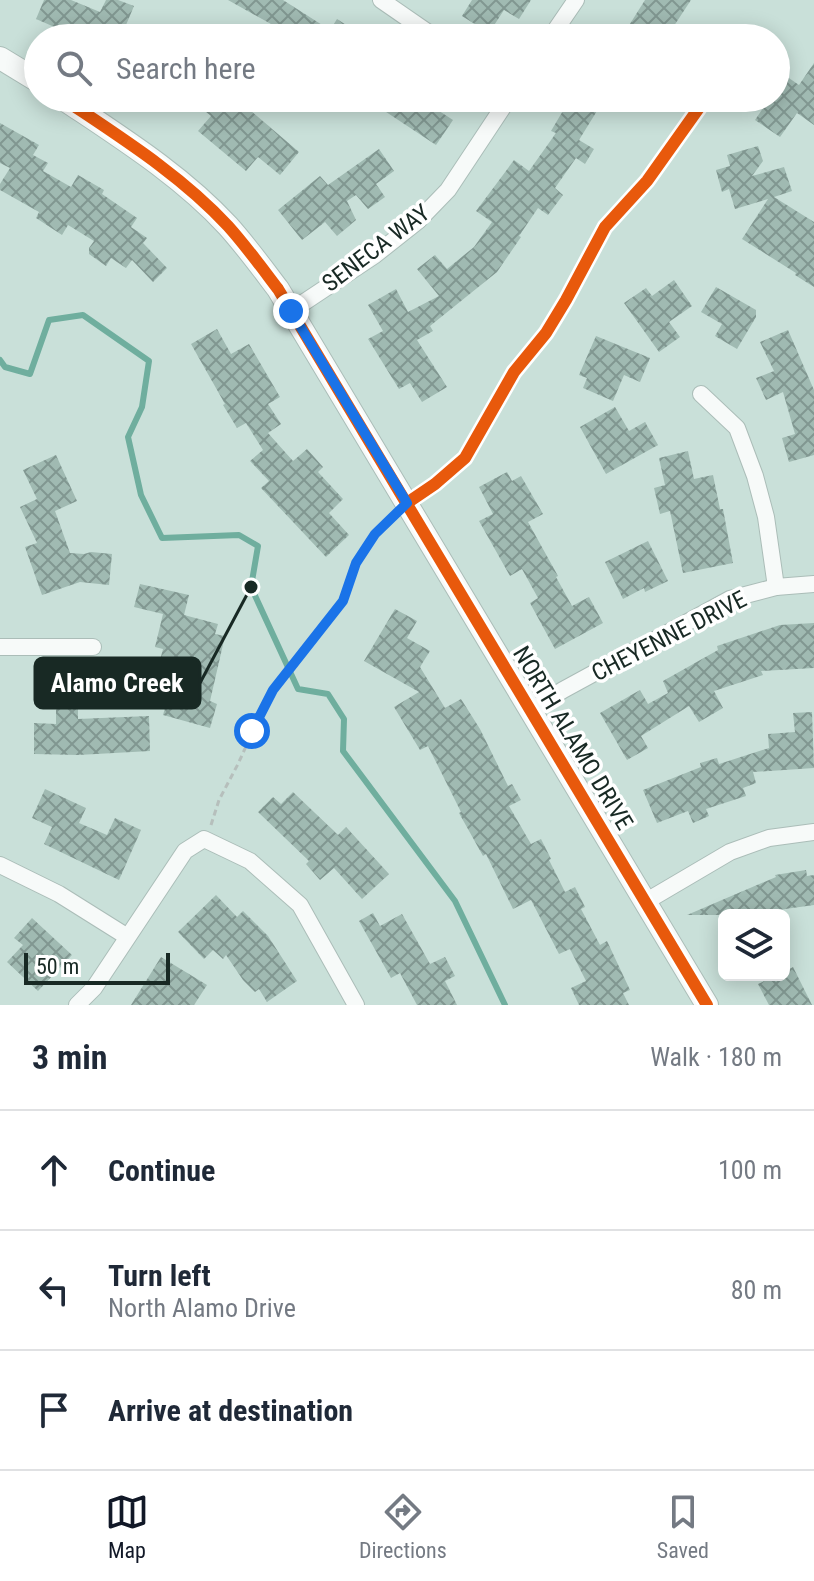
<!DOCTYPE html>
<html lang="en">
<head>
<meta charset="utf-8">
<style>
	:root { --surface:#fff; --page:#f2f2f3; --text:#1f2937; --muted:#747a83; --line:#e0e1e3; --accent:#111827 }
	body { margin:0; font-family:"Roboto Condensed",sans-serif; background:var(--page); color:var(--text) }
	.controls { position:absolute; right:24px; bottom:24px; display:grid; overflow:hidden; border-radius:12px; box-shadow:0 4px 20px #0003 }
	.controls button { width:72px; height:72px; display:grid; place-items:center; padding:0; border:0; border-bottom:2px solid var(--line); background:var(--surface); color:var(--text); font:40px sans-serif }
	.scale { position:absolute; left:24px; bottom:20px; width:146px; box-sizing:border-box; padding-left:8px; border:4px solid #182924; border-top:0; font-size:22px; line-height:28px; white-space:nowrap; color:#182924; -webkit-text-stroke:6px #fff; paint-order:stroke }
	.stop { position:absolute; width:24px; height:24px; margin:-18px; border:6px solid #1a73e8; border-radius:50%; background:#fff }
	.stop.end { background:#1a73e8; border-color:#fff; box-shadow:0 2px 8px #0008 }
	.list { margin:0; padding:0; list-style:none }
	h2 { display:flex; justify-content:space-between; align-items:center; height:104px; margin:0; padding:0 32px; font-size:34px }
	h2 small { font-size:26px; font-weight:400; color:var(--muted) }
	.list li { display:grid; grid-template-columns:52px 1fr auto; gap:24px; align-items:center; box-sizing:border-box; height:120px; padding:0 32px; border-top:2px solid var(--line) }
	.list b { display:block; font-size:30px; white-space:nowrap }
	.list p { margin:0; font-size:26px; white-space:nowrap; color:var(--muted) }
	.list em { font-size:26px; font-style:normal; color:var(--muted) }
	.icon { flex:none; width:44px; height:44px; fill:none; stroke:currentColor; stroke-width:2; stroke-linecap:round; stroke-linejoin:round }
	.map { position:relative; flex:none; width:814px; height:1005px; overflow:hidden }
	.search { position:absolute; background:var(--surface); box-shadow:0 4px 20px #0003; left:24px; right:24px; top:24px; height:88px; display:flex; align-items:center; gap:20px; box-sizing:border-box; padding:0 28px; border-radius:44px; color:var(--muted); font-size:30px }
	.sheet { height:464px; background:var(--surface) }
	nav { display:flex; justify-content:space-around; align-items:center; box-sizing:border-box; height:112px; border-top:2px solid var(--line); background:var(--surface); font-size:22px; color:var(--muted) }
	nav a { display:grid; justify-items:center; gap:4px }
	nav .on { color:var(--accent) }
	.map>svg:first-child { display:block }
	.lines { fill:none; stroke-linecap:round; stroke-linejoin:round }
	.stream { stroke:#6fae9e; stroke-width:6 }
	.building { fill:url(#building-cross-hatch) }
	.street-casing { stroke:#abbdb8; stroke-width:18 }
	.secondary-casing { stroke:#abbdb8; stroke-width:24 }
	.path { stroke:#b6bfbc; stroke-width:3; stroke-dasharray:6 4; stroke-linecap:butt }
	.street { stroke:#f7faf9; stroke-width:16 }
	.secondary { stroke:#f7faf9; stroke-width:22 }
	.cycleway-casing { stroke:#fff; stroke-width:17 }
	.cycleway { stroke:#e8590c; stroke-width:12 }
	.route { stroke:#1a73e8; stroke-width:10 }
	.labels { text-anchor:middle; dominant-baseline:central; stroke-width:7; stroke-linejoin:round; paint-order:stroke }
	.street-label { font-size:24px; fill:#182924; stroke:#fff }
	.leader { fill:none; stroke:#182924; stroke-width:3 }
	.callout-dot { fill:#182924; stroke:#fff; stroke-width:3 }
	.callout { fill:#182924; stroke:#182924; stroke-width:3 }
	.callout-label { font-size:26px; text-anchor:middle; font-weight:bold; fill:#fff }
</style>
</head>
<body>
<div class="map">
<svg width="814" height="1005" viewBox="0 0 814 1005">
	<defs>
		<pattern id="building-cross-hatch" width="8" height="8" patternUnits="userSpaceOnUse" patternTransform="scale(2)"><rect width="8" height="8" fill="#a0bab2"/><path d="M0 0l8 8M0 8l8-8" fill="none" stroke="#819791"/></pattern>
	</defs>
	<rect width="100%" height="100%" fill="#c9e0d9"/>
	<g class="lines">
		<path class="stream" d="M0,360L5,367L30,374L49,320L83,315L149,361L142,407L128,437L141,495L162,538L239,535L258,546L251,587L298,689L328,694L344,719L343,751L455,901L505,1005"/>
	</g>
	<g class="building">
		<path d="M44,0H71L100,12L106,0H118L134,6L126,25L156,36V38H80L36,19Z"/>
		<path d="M228,0H283L330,30L337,19L366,38H296Z"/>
		<path d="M472,0H531L519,19L504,10L489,33L462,16Z"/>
		<path d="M645,0H691L666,38H644L628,27Z"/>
		<path d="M814,63V125L797,113L780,137L755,120L770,98H776V90L786,76L799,85Z"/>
		<path d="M189,98H236L299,152L280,175L258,157L246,171L198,131L211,116Z"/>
		<path d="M365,98H419L453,120L436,145Z"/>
		<path d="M544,98H605L579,140L594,149L585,164L576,158L555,188L563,195L548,215L538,208L519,236L521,237L497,272L430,326L433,331L417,340L447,387L422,402L410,383L399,389L368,339L383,331L368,305L396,289L408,312L439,296L417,269L435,255L447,269L474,247L492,222L476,211L491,191L514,160L529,171L556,133L551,131L564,109Z"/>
		<path d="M0,123L39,145L33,155L48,163L43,171L71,187L78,175L104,190L102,194L137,218L131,227L147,238L143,243L167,268L153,282L132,260L126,268L111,258L106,266L89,254V248L94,241L68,225L62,235L36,218L39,212L0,190V184L10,168L0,163Z"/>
		<path d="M758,146L763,161L752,176L784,167L792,191L774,197L814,222V287L795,275L796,273L742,239L768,199L735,209L729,189L722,192L716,170L730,166L727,155Z"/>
		<path d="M379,149L394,171L376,184L385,197L368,209L356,195L347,201L356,220L337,236L325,222L302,240L278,210L320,176L328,185Z"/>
		<path d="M674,280L692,306L669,322L680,337L659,352L624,303L646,288L652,296Z"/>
		<path d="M716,287L756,310V317L737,349L715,336L722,324L701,312Z"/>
		<path d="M217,329L231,354L249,344L280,397L268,404L281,424L268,433L293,461L307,449L323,467L318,472L343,499L329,513L349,535L326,557L261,488L269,481L250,461L263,450L246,423L237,428L223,405L225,404L191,344Z"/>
		<path d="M788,330L814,390V455L789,462L782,438L795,434L783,392L766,400L756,378L774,371L760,342Z"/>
		<path d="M596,336L650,358L640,382L624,375L613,401L583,388L587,378L579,375Z"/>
		<path d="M615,407L629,431L645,422L658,445L606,474L580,427Z"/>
		<path d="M688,451L694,479L713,475L720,509H723L733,563L683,573L670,511L660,514L654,488L665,485L659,458Z"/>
		<path d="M56,455L77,501L55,511L70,553L84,554L91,552L112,554L109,585L80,582L42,595L25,547L37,543L20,507L37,499L23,470Z"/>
		<path d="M507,472L512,481L521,476L543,514L528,522L558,576L556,577L572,606L589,597L603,623L555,649L530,603L538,598L522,569L510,576L479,521L493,514L479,487Z"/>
		<path d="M648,541L668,581L645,592L644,588L623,599L605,562Z"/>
		<path d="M140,584L189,595L184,615L218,624L215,634L225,636L210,701L217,704L210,728L163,715L171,687L154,682L163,649L155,647L163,614L134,607Z"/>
		<path d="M395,609L417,621L407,638L430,651L420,667L445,708L461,699L480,729L508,786L512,784L521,800L509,806L531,844L541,839L551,859L549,860L565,892L575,887L585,907L581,909L600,945L607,941L630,990L623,993L629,1005H579L571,988L586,981L570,949L559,954L531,900L513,909L486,854L483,856L459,813L461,812L428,746L420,750L394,707L419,692L364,661Z"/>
		<path d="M814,623V668L761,671L763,675L714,691L723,708L699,722L689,706L641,736L648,748L627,760L600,713L640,690L648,704L668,693L663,681L718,650L717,646L780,625Z"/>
		<path d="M56,706H78V719L149,716L150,751L78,755L34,754V723L56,724Z"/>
		<path d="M812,712L814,768L753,772L756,783L743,788L746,796L706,809L709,816L693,823L688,811L657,823L643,790L701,767L700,763L717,758L719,764L769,748L768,734L795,732L793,713Z"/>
		<path d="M45,789L86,808L79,823L107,835L115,818L141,830L119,880L44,844L52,827L32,818Z"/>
		<path d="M293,792L338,835L346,827L389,874L362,899L334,868L320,880L306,864L309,861L258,812L273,797L281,804Z"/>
		<path d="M806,870L807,876L814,875V905L771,911L772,915H687L776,877L775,875Z"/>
		<path d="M216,895L237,917L243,911L268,936L297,981L267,1002L259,989L255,992L243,980L226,955L223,959L213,950L204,959L178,932Z"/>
		<path d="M373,913L380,926L402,914L430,964L445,957L455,976L445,981L457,1005H417L400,973L391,978L359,921Z"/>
		<path d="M32,918L72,955L38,991L7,962L23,945L14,938Z"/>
		<path d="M161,957L207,985L194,1005H131Z"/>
		<path d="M793,967L812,1005H769L758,984L777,975H784V972Z"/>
	</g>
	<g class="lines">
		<defs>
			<g id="street">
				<path d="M381,0L436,38"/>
				<path d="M550,38L576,0"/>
				<path d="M291,311L375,255L418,221L448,190L509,98"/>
				<path d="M701,394L737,428L755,476L766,517L776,587"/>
				<path d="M0,647H93"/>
				<path d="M531,710L563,690L730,599L776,587L814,584"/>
				<path d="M0,865L59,894L126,936"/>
				<path d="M645,902L730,852L769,838L814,832"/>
				<path d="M77,1005L94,988L185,851L204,839L250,861L300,905L356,1005"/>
			</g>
			<g id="secondary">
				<path d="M0,58L38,81"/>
				<path d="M62,98C120,137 181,175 228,226C246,246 262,268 278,289L707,1005"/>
			</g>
		</defs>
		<use href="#street" class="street-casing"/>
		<use href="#secondary" class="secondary-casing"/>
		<path class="path" d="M211,825L219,800L238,764L267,700L281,680L336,610C346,596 348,578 356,563C365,546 378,531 392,518"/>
		<use href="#street" class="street"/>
		<use href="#secondary" class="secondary"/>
		<defs>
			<g id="cycleway">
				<path d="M62,98C120,137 181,175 228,226C246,246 262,268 278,289L707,1005"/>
				<path d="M407,503L435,484L465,458L514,372L546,333L566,300L605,227L647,181L706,98"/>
			</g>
		</defs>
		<use href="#cycleway" class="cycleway-casing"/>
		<use href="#cycleway" class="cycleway"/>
	</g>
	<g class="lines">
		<path class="route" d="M252,731L273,690L343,601L356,563L375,534L407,503L291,311"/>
	</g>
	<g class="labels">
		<g class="street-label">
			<text transform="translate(376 248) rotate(-37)">SENECA WAY</text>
			<text transform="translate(669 636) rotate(-27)">CHEYENNE DRIVE</text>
			<text transform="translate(573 738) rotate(59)">NORTH ALAMO DRIVE</text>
		</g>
	</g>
	<path class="leader" d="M251 587L200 683"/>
	<circle class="callout-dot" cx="251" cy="587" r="8"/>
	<rect class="callout" x="35" y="658" width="165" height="50" rx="8"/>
	<g class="callout-label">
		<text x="117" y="692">Alamo Creek</text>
	</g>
</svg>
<div class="controls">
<button><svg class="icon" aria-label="layers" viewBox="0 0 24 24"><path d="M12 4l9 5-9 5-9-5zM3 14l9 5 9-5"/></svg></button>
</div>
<div class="scale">50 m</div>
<div class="stop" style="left:252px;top:731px"></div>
<div class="stop end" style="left:291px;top:311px"></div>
<div class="search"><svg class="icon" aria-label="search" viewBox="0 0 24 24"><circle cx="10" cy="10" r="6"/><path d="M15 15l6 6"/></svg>Search here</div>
</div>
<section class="sheet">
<h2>3 min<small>Walk · 180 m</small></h2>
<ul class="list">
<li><svg class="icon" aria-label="ahead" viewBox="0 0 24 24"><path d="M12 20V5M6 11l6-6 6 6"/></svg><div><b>Continue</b></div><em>100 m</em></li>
<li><svg class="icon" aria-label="left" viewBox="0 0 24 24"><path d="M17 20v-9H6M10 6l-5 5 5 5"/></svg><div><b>Turn left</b><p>North Alamo Drive</p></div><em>80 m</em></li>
<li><svg class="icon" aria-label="arrive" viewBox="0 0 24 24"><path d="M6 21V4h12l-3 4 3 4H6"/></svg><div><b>Arrive at destination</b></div></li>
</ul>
</section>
<nav>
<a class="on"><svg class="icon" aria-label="map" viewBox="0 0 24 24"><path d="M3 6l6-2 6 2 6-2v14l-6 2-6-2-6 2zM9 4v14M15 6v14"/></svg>Map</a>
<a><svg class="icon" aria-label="directions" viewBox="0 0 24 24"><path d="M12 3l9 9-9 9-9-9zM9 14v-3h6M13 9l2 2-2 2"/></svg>Directions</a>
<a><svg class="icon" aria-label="saved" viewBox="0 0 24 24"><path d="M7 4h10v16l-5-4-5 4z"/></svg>Saved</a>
</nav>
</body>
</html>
